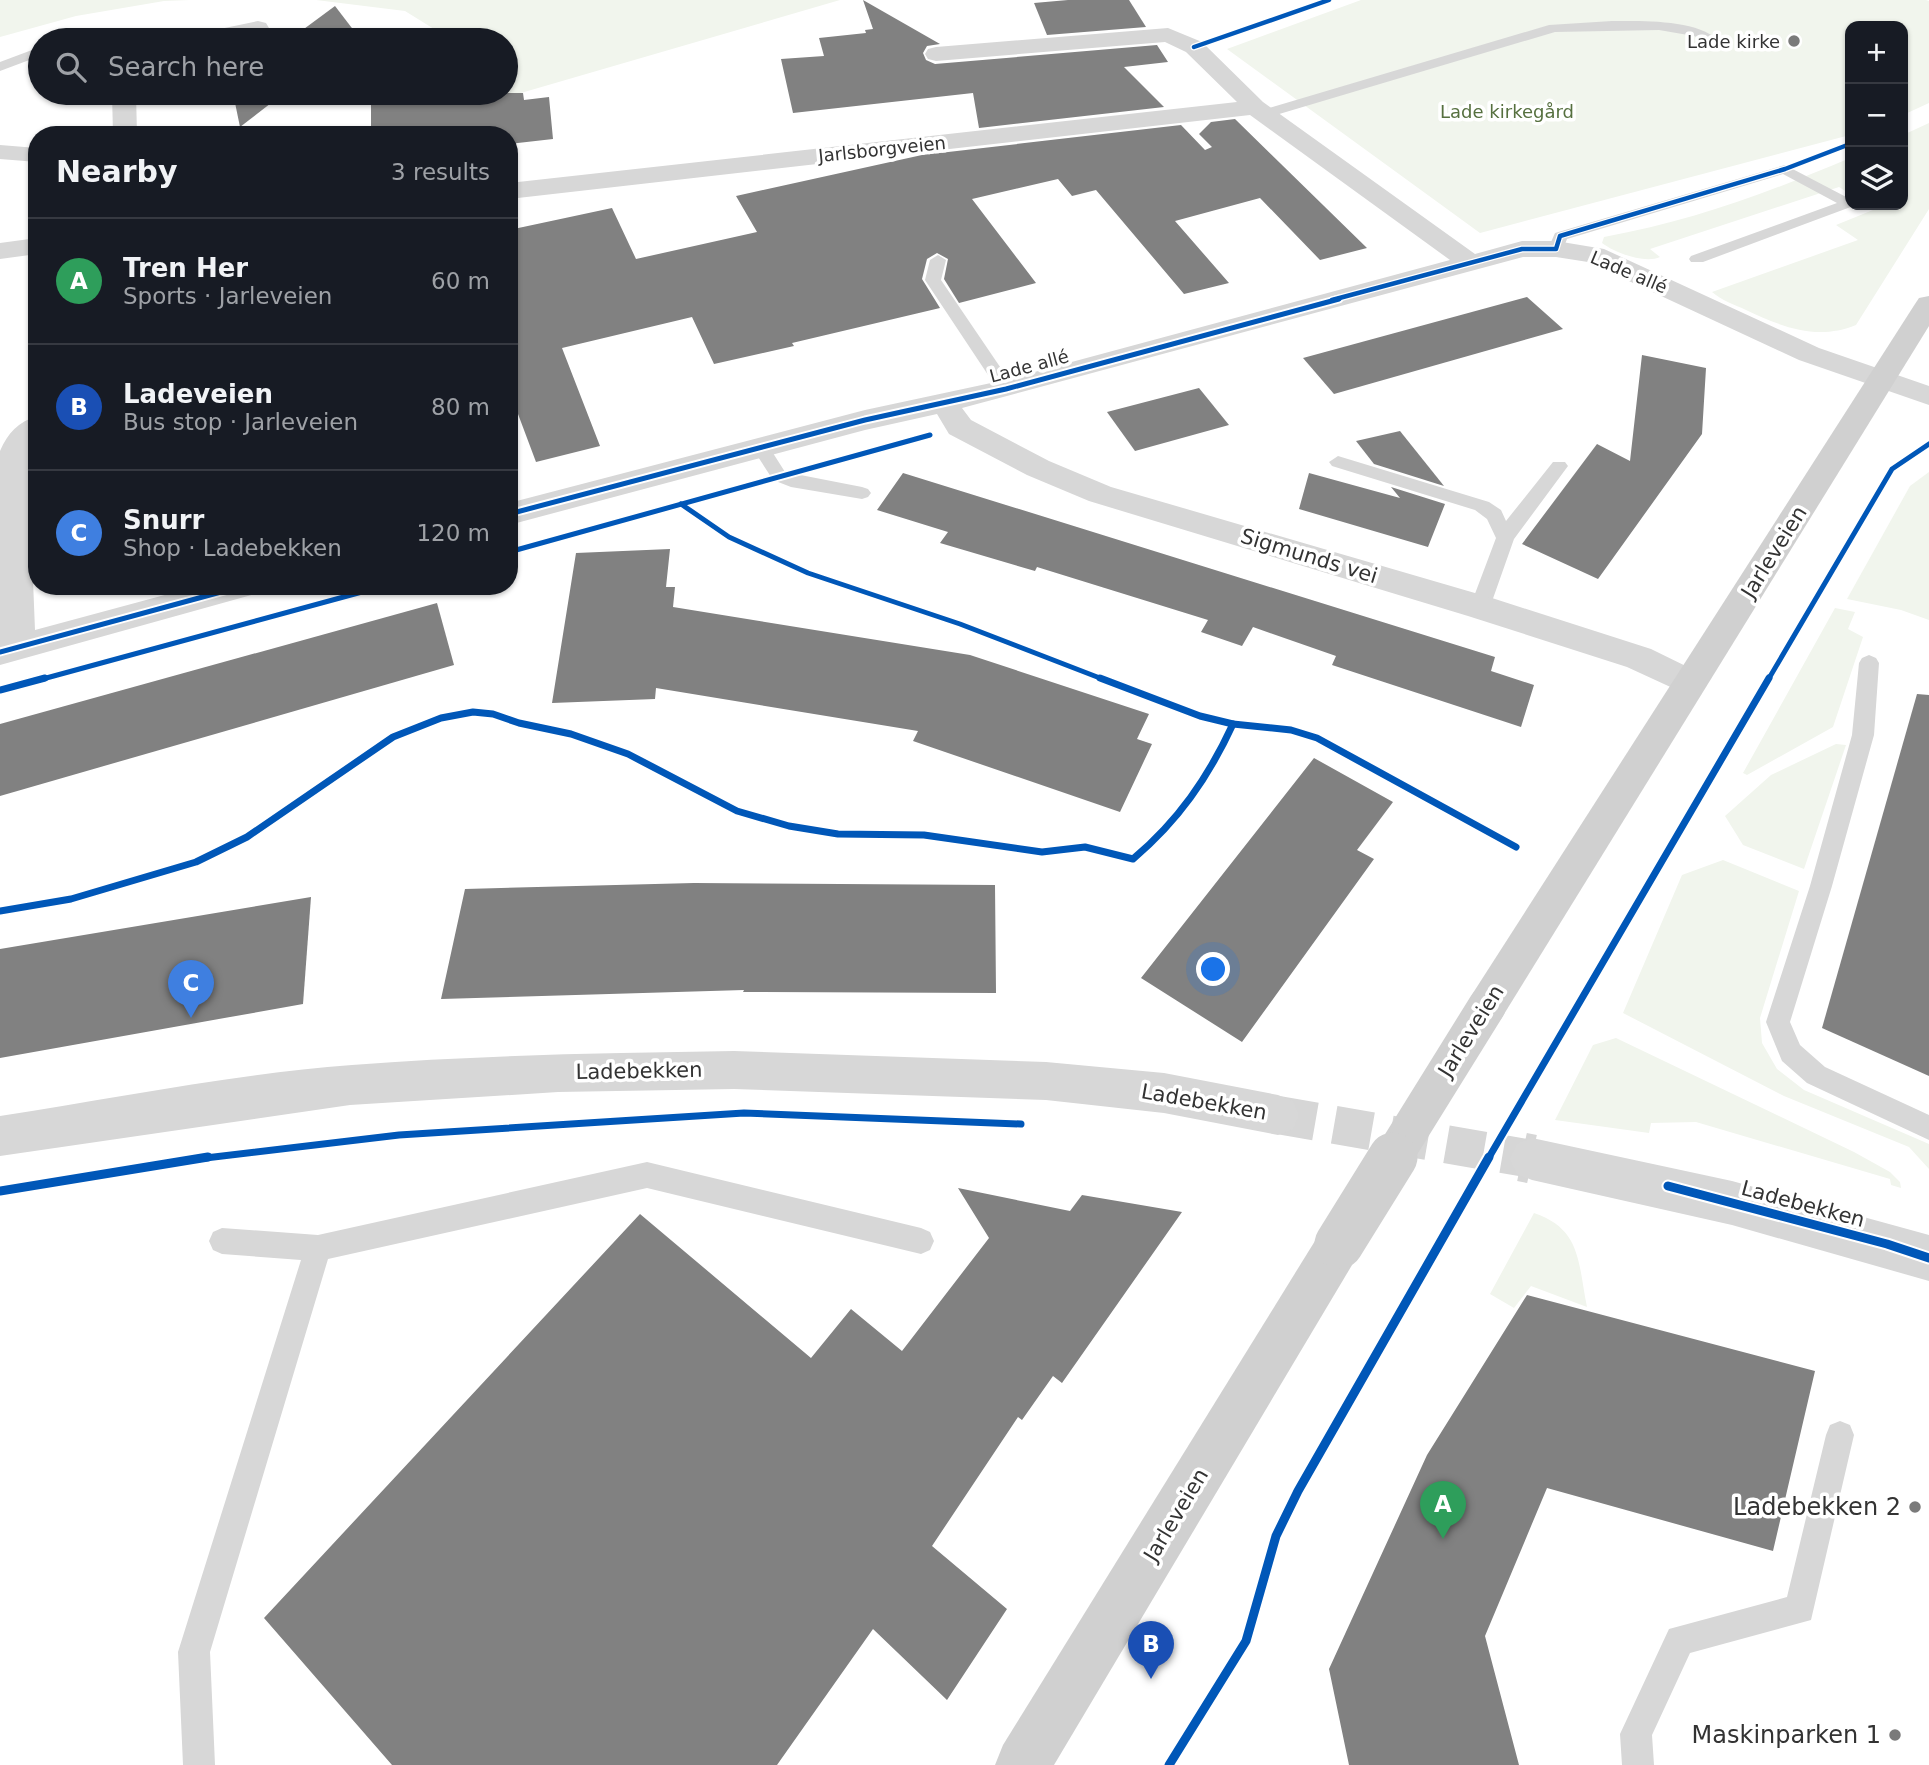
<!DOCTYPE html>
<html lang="en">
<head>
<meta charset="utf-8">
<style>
	:root { --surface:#171b24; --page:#242831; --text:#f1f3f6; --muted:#9ea1a6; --line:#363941; --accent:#7a7a7a }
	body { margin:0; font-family:"DejaVu Sans",sans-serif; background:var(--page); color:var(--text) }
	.controls { position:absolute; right:21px; top:21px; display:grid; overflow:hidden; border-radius:14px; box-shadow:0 2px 5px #0004 }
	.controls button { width:63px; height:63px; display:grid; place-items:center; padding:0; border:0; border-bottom:2px solid var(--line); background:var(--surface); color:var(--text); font:35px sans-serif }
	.you { position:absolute; left:1214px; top:970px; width:24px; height:24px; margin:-18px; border:5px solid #fff; border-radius:50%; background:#1a73e8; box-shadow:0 0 0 10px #1a73e833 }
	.badge { display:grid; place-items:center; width:46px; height:46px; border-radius:50%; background:var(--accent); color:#fff; font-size:23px; font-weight:700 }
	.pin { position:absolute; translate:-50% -58px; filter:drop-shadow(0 2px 4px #0008) }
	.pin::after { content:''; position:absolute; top:37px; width:24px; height:21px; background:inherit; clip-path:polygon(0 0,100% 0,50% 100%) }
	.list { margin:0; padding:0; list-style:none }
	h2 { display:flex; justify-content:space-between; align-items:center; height:91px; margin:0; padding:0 28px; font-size:30px }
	h2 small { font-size:23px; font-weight:400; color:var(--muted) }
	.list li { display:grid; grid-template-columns:46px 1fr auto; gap:21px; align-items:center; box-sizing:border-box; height:126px; padding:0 28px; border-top:2px solid var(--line) }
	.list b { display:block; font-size:26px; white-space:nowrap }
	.list p { margin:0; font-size:23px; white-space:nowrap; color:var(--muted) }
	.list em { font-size:23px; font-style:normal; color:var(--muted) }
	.icon { flex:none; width:38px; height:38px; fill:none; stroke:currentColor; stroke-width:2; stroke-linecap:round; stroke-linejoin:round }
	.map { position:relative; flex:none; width:1929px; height:1765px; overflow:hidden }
	.search { position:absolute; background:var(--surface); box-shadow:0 2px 5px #0004; left:28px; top:28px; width:490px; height:77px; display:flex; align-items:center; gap:18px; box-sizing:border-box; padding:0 24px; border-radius:38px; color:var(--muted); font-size:26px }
	.panel { position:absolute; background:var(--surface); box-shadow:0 2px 5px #0004; left:28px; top:126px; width:490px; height:469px; border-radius:28px }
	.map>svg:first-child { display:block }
	.green { fill:#f1f5ed }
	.building { fill:#818181 }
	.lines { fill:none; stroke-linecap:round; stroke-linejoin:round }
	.minor-tunnel-far1 { stroke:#d6d6d6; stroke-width:38; stroke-dasharray:38 19; stroke-linecap:butt }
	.minor-tunnel { stroke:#d6d6d6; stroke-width:49; stroke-dasharray:49 24; stroke-linecap:butt }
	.service { fill:#d7d7d7; fill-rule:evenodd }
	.minor { fill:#d7d7d7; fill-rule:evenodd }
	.secondary { fill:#d0d0d0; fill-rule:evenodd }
	.secondary-bridge-far1 { stroke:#d0d0d0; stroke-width:38 }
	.secondary-bridge { stroke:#d0d0d0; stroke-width:49 }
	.cycleway-far3-casing { stroke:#fff; stroke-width:7 }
	.cycleway-far2-casing { stroke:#fff; stroke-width:9 }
	.cycleway-far1-casing { stroke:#fff; stroke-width:11 }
	.cycleway-casing { stroke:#fff; stroke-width:13 }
	.cycleway-far3 { stroke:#0057b8; stroke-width:4.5 }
	.cycleway-far2 { stroke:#0057b8; stroke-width:5 }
	.cycleway-far1 { stroke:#0057b8; stroke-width:7 }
	.cycleway { stroke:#0057b8; stroke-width:9 }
	.poi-dot { fill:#7a7a7a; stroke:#fff; stroke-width:2.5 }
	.labels { text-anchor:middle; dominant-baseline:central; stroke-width:7; stroke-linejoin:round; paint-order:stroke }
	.far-poi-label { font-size:18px; fill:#333; stroke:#fff; text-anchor:end }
	.far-park-label { font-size:18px; fill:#56703f; stroke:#fff }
	.far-street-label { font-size:18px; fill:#333; stroke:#fff }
	.street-label { font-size:21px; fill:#333; stroke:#fff }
	.near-poi-label { font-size:24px; fill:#333; stroke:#fff; text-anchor:end }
</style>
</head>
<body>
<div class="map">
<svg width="1929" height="1765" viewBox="0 0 1929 1765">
	<rect width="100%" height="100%" fill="#fff"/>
	<g class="green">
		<path d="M0,0H190L164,1L76,16L0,37Z"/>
		<path d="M231,0H840L483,104L428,96L427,93H506V40H432L434,29L405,11L316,0Z"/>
		<path d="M1361,0H1926L1929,1V103L1903,115V26H1850V135L1480,233L1227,49Z"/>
		<path d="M1929,123V209L1856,325C1817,341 1782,327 1746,310C1735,305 1721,300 1712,292L1858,240L1836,225L1873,210L1867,205H1903V135Z"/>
		<path d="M1850,158V194L1839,187L1650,249L1660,257C1645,264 1615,253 1602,243L1604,237C1693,221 1767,193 1850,158Z"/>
		<path d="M1929,472V620L1901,610L1847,599L1910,486Z"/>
		<path d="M1835,608L1855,612L1848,629L1863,637L1833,727L1747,775L1743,773Z"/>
		<path d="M1836,744L1846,745L1804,869L1743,845L1725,816L1771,775Z"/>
		<path d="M1723,860L1799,891L1760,1018L1762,1043L1777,1069L1804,1090L1929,1144V1169L1909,1147L1784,1096L1623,1013L1682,875Z"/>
		<path d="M1616,1038L1854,1152L1890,1172L1900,1182L1901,1188L1891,1185L1890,1179L1696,1122L1651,1123L1649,1133L1555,1120L1593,1045Z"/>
		<path d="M1534,1213C1582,1229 1578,1264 1587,1307L1531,1286L1514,1308L1490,1294Z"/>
	</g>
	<g class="building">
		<path d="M863,0L940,44L927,46L923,53L926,60L935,64L1157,45L1168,62L1124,67L1164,107L979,128L973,93L793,113L781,59L824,56L819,38L866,33L865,30L873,29Z"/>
		<path d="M1068,0H1129L1146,27L1047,35L1034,3Z"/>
		<path d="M335,6L358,36L352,40H289Z"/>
		<path d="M233,93H284L240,127Z"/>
		<path d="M371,93H523L524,100L549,97L553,139L509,144V135H371Z"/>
		<path d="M1235,119L1367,248L1320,260L1260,198L1175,221L1229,283L1184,294L1096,190L1072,196L1058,179L972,199L1036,283L959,303L944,279L948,259L937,253L927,259L922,279L940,308L792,343L794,346L714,364L692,317L562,348L600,446L536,462L509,390V230L612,208L636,259L757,232L736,196L922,155L1181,125L1205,150L1212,147L1199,134L1211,122Z"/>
		<path d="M1527,297L1563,329L1334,394L1303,358Z"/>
		<path d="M1642,355L1706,368L1702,434L1598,579L1522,544L1597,444L1630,461Z"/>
		<path d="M1199,388L1229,425L1135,451L1107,412Z"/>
		<path d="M1400,431L1444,486L1374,464L1356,441Z"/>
		<path d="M903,473L1495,657L1491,671L1534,685L1521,727L1332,665L1336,656L1253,627L1242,646L1201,632L1208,620L1037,567L1035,571L940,543L948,532L877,510Z"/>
		<path d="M1309,473L1400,498L1391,487L1445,504L1428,547L1299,509Z"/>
		<path d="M670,549L666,587H675L673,607L970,655L1149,714L1137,739L1152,744L1120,812L913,741L918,731L656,688L655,699L552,703L576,553Z"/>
		<path d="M437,603L454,665L0,796V724Z"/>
		<path d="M1917,694L1929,695V1076L1822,1028Z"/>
		<path d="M1314,758L1393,802L1357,850L1374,859L1242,1042L1141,978Z"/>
		<path d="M694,883L995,885L996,993L743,992L744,990L441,999L465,889Z"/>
		<path d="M311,897L303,1004L0,1058V949Z"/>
		<path d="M958,1188L1070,1211L1082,1195L1182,1212L1062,1383L1053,1376L1022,1420L1018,1417L932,1546L1007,1609L947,1700L873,1629L777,1765H392L264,1618L640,1214L811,1358L851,1309L902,1351L989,1238Z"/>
		<path d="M1527,1295L1815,1371L1773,1551L1547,1488L1485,1636L1519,1765H1349L1329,1669L1427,1455Z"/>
	</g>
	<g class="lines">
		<path class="minor-tunnel-far1" d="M1278,1115L1532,1159"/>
		<path class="minor-tunnel" d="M1522,1157L1532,1159"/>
		<g class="service">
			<path d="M1612,21C1641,21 1696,19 1718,40L1711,44L1694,36L1659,30L1555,32L1269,117L1264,118L1257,114L1259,111L1549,25Z"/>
			<path d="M40,47V56L0,71V62Z"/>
			<path d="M1785,165L1850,199V205H1856L1703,262H1691L1689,259L1691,256L1837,203L1783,174L1567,239L1562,252H1550L1548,249L1555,233Z"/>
			<path d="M938,255L946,260L941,280L1015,389L1012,393H1000L925,280L930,260Z"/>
			<path d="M760,440L766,442L785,472L862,487L868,489L871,493L868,497L862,499L791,487L773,480L751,446Z"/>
			<path d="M1338,456L1489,502L1501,510L1506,521L1553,462H1565L1568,466L1514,539L1490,607L1487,612H1473L1470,607L1496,538L1487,519L1475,510L1332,466L1329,462Z"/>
			<path d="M1869,655L1876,658L1879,663L1874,735L1832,886L1790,1022L1800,1045L1825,1067L1929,1115V1140L1807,1083L1782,1061L1766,1022L1810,886L1852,735L1859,663L1862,658Z"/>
			<path d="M647,1162L921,1228L930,1232L934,1241L930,1250L921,1254L647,1188L328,1259L210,1652L215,1765H183L178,1652L301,1260L222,1254L213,1250L209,1241L213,1232L222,1228L318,1235Z"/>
			<path d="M1840,1421L1850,1425L1854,1435L1811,1620L1690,1653L1652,1735L1654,1765H1622L1620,1734L1669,1629L1787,1597L1826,1435L1830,1425Z"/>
		</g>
		<g class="minor">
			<path d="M258,21L266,23L269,28L266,33L231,40H188L191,35Z"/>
			<path d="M1168,28L1202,42L1263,102L1475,254L1522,241H1556L1604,249L1819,348L1929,386V405L1799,360L1588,262L1556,257H1523L962,408L971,420L1049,461L1111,487L1492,598L1651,649L1702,674L1707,683L1702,692L1690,696L1627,667L1468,616L1089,501L1027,475L949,434L937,414L865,430L509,525V503L865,410L1005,380L1450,260L1250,115L509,199V183L1237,102L1186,52L1165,42L936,61L928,59L925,54L928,49L936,47Z"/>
			<path d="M112,93H136L137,135H113Z"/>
			<path d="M0,145L37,148V162L0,159Z"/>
			<path d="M37,238V254L0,259V243Z"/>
			<path d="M37,416V441L28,455L35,630L198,586H259L255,594L0,665V451C8,433 18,422 37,416Z"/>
			<path d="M734,1051L1046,1062L1164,1073L1278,1095L1293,1101L1299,1115L1293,1129L1278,1135L1164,1113L1046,1100L734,1089L558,1092L350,1105L0,1156V1116C117,1098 234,1074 352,1065C479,1055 607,1053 734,1051Z"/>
			<path d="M1532,1138L1732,1181L1929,1235V1281L1732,1225L1532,1180L1517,1174L1510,1159L1517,1144Z"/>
		</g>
		<g class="secondary">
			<path d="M1929,296V326L1501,1019L1487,1024L1473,1019L1467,1006L1473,993L1915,304L1919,298Z"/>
			<path d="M1339,1222L1355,1228L1362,1244L1355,1260L1054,1765H995L1003,1745L1323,1228Z"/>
		</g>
		<path class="secondary-bridge-far1" d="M1392,1159L1487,1006"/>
		<path class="secondary-bridge" d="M1339,1244L1393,1157"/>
		<defs>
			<g id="cycleway-far3">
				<path d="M1194,47L1329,0"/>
				<path d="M1332,300L1522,249H1556L1560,236L1785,169L1850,144"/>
			</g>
			<g id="cycleway-far2">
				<path d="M681,504L729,537L808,573L960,624L1105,680"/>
				<path d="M509,514L865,420L1006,389L1339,299"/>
				<path d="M509,552L930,435"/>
				<path d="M0,652L243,586"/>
				<path d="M39,680L384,586"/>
				<path d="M1768,680L1892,469L1929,444"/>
			</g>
			<g id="cycleway-far1">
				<path d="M0,690L45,678"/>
				<path d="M1233,724L1291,730L1317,738L1516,847"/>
				<path d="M0,911L71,899L196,862L247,837L393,737L441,718L473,712L493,714L519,723L571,734L628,754L737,811L789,826L838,834L924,835L1042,852L1085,847L1133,859C1178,821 1208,778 1233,724L1200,716L1100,678"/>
				<path d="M197,1159L399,1135L744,1113L1021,1124"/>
				<path d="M1488,1159L1769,678"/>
			</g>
			<g id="cycleway">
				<path d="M1668,1186L1887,1244L1929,1258"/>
				<path d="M0,1191L208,1157"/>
				<path d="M1169,1765L1246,1641L1276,1536L1298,1491L1489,1157"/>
			</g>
		</defs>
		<use href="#cycleway-far3" class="cycleway-far3-casing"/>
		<use href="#cycleway-far2" class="cycleway-far2-casing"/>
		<use href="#cycleway-far1" class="cycleway-far1-casing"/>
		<use href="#cycleway" class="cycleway-casing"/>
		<use href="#cycleway-far3" class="cycleway-far3"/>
		<use href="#cycleway-far2" class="cycleway-far2"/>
		<use href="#cycleway-far1" class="cycleway-far1"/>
		<use href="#cycleway" class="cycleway"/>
	</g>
	<g class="poi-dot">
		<circle cx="1794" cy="41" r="7"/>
		<circle cx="1915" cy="1507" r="7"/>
		<circle cx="1895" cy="1735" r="7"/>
	</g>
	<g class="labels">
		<g class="far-poi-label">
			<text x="1780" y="41">Lade kirke</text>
		</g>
		<g class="far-park-label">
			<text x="1507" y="111">Lade kirkegård</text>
		</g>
		<g class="far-street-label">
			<text transform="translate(882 149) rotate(-6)">Jarlsborgveien</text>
			<text transform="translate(1629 272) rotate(23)">Lade allé</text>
			<text transform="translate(1029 366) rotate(-15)">Lade allé</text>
		</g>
		<g class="street-label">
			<text transform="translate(1774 552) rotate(-58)">Jarleveien</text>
			<text transform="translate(1309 556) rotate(17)">Sigmunds vei</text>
			<text transform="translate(1471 1031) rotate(-58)">Jarleveien</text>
			<text transform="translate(639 1071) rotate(-1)">Ladebekken</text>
			<text transform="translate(1204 1102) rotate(10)">Ladebekken</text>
			<text transform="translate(1803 1204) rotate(15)">Ladebekken</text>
			<text transform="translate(1176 1515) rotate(-59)">Jarleveien</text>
		</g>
		<g class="near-poi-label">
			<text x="1901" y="1507">Ladebekken 2</text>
			<text x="1881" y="1735">Maskinparken 1</text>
		</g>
	</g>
</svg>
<div class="controls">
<button>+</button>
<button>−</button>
<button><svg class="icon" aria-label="layers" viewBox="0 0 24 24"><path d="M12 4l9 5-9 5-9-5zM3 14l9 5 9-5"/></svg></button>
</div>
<div class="you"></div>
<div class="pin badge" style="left:1443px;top:1539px;background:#2e9e5b">A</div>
<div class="pin badge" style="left:1151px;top:1679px;background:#1a4fb4">B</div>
<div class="pin badge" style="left:191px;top:1018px;background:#3f7fe0">C</div>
<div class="search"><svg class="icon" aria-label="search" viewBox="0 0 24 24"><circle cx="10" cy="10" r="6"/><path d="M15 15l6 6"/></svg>Search here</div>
<section class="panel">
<h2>Nearby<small>3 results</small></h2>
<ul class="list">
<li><span class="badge" style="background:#2e9e5b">A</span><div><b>Tren Her</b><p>Sports · Jarleveien</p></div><em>60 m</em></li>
<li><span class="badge" style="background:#1a4fb4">B</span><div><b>Ladeveien</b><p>Bus stop · Jarleveien</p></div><em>80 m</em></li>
<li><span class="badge" style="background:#3f7fe0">C</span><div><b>Snurr</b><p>Shop · Ladebekken</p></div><em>120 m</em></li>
</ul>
</section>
</div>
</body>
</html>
